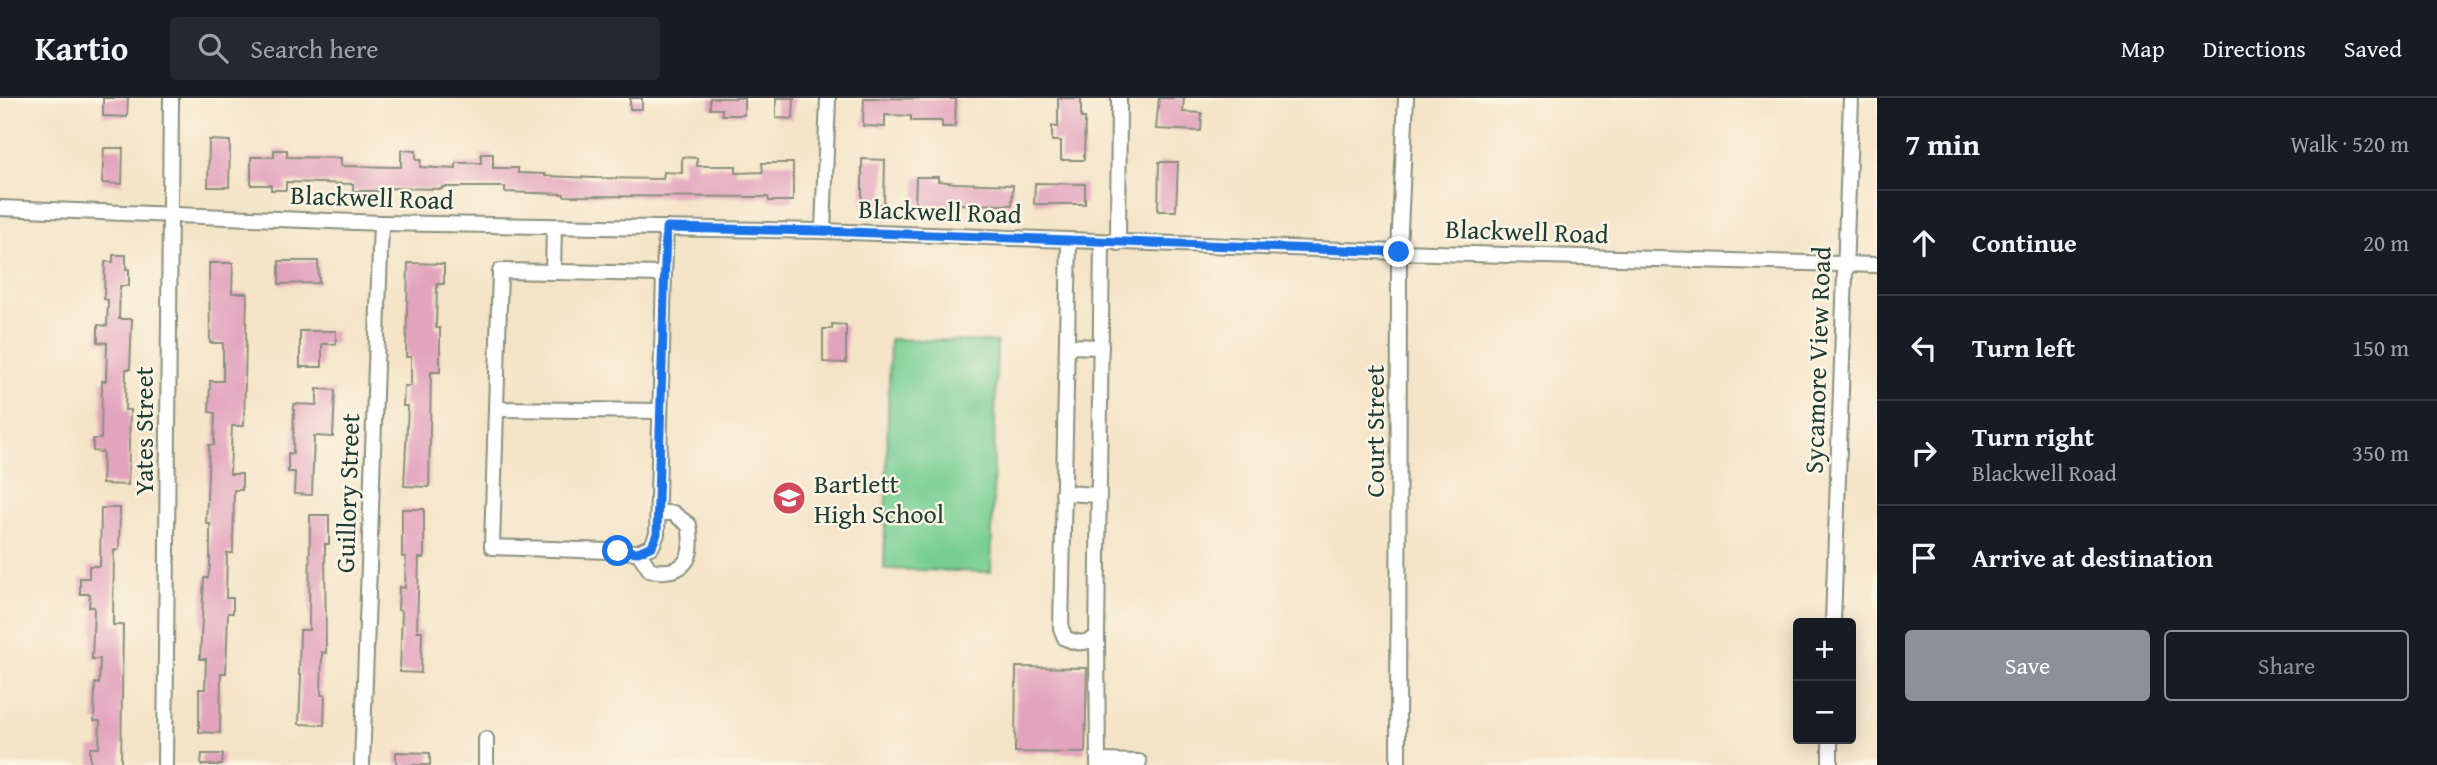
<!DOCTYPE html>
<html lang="en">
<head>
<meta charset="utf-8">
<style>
	:root { --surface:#171b24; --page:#242831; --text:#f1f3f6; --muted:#9ea1a6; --line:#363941; --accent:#8c9099 }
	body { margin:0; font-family:"Gentium Book Plus",serif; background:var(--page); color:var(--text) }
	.controls { position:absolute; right:21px; bottom:21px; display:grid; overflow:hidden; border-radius:7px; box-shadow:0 4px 18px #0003 }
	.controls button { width:63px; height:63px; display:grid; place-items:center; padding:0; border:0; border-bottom:2px solid var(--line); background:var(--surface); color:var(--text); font:35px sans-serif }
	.stop { position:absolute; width:21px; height:21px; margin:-16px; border:5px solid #1a73e8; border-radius:50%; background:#fff }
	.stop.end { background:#1a73e8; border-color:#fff; box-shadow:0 2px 7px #0008 }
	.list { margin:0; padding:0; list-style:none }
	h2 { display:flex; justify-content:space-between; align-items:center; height:91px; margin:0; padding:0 28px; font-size:30px }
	h2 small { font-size:23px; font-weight:400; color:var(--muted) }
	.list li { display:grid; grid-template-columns:46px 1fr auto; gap:21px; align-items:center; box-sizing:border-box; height:105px; padding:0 28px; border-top:2px solid var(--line) }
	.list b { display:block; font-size:26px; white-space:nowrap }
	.list p { margin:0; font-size:23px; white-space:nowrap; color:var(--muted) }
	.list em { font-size:23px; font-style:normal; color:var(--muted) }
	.actions { display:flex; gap:14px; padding:21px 28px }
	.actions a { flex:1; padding:16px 0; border:2px solid var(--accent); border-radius:7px; text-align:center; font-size:24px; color:var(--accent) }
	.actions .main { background:var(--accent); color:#fff }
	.icon { flex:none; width:38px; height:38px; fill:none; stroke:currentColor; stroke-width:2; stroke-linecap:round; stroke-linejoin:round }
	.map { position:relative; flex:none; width:1877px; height:667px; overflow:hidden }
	header { display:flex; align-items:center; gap:42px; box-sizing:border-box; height:98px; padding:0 35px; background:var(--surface); border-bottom:2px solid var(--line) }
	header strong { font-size:33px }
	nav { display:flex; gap:38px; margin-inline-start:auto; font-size:24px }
	.search { width:490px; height:63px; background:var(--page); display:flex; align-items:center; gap:18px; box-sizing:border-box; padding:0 24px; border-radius:7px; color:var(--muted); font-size:26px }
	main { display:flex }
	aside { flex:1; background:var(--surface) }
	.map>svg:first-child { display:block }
	.green { fill:#75cd92; stroke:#4a8563; stroke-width:2 }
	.building { fill:#e2a3bd }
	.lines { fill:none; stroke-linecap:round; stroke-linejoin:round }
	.minor-casing { stroke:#8a907e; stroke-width:18 }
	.minor { stroke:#fff; stroke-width:14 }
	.route { stroke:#1a73e8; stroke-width:9 }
	.labels { text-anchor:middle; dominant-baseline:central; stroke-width:5; stroke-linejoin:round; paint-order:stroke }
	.street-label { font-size:26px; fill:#1f3d34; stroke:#fcf5e5 }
	.poi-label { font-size:26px; fill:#1f3d34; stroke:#fcf5e5; text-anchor:start }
</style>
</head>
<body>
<header>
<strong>Kartio</strong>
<div class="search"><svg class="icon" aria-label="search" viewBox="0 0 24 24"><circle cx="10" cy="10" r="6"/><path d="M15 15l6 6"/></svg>Search here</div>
<nav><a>Map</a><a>Directions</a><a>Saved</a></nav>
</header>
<main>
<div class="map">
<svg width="1877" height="667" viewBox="0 0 1877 667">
	<rect width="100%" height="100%" fill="#fcf5e5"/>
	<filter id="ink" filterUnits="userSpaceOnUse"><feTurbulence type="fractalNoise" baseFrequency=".0143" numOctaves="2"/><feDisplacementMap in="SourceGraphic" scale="14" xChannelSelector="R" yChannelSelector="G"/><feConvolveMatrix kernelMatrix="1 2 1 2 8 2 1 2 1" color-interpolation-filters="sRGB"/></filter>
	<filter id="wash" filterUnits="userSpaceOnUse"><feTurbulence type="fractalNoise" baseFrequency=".00686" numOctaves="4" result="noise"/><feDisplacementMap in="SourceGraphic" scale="28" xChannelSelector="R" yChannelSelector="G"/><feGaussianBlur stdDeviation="1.57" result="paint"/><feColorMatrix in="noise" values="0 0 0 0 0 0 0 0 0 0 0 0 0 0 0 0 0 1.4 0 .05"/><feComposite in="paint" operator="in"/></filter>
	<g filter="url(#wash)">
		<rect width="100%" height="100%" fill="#f4e4c7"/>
		<path class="green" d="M890,241L997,244L991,474L884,471Z"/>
		<g id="blocks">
			<g class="building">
				<path d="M103,0H128L127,19L103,18Z"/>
				<rect x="630" y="0" width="12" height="11"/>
				<path d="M710,0H744V17H722V11H710Z"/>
				<path d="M776,0H794L793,21L776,20Z"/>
				<path d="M864,0L956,1L955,29H942V23H911V18L885,17V29L863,28Z"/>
				<path d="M1058,0H1081V20H1085L1084,62H1061V43H1052V28L1058,29Z"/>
				<path d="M1159,0H1184L1183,14L1202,15L1201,33L1156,31Z"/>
				<path d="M209,42L230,43L229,89H208Z"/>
				<path d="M104,50H123L122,86L102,85Z"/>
				<path d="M274,52H287V59L341,60V68L401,69V52L416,53V62H421L420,69L456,71V65H481V56H493V70H518V75L545,76V78L596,80L663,81L664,74L682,75V59L697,60V68H736V75L763,74L762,65H793V103H769L768,99L564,98V96L505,94V89H442V91L388,90V93H353V86L286,84V92H271V87H251V59H274Z"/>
				<path d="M862,61L885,62L884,106H862Z"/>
				<path d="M1159,64H1178L1176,113H1158Z"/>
				<path d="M916,79H938V83L956,85L1013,87L1012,107L955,106V109L915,106Z"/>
				<path d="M1035,85L1085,86V106H1034Z"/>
				<path d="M113,157H126V171H129V188H120L119,221H132L130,271H126L125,312H130L128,387L102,386L103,354L93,353V341H101L102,283H106L107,245L98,244V227L107,228L108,202L104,201L105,164H113Z"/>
				<path d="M279,163H318L319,185L279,186Z"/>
				<path d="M209,165H233L232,195H247L244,328H232L230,376H242V392H234L233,455H227L226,500H233V515H228L226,575H221L220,635L199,634V591H205L206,561H200L204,480H208L210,468V426H206L209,347H214L215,315L209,314L210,283H223V245H210Z"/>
				<path d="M408,165L444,166V186H437L436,230H440V274H431L429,389L404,388L408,308H403L404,288H411V259H406Z"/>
				<path d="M832,226L846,227V265L823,264V231H832Z"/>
				<path d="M300,233H336V246H322V269H300Z"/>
				<path d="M317,291L335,292L333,339L314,338L312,397L294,396L295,374H288V355L293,356L294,306L317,307Z"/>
				<path d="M101,410H120L119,452H114L113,527H123L121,667H90V650H99L100,623H94L95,585L99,586L100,561H92L94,509H89L90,496H80V480H89V468H100Z"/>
				<path d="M402,411H424V460H419L417,533H422L421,575L400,574L402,513L398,512L399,489L405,490L406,459H402Z"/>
				<path d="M310,417H329V446H325L326,555L322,554L321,597H325L324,627L299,626L301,577H299L300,532H309Z"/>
				<path d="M1016,569L1087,570L1085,655L1015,654Z"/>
				<path d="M396,654L430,655V667H396Z"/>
				<path d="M202,656H223L222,667H201Z"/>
			</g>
		</g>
	</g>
	<g filter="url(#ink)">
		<use href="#blocks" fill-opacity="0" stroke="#8a907e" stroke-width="2"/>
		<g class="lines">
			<defs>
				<g id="minor">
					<path d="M0,110L381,125L823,133L1399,154L1877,167"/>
					<path d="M823,133L828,0"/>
					<path d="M1069,143L1061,530L1065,540C1078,546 1085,546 1097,539L1102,144"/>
					<path d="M1118,145L1119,0"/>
					<path d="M553,174L554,129"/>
					<path d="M664,176L657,436L652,448L638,454L492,449L500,173L664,176L666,130"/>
					<path d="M1067,248L1101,249"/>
					<path d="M496,311L660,313"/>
					<path d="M1063,395L1099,397"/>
					<path d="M638,454L650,472C686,478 695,460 689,427L673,415H658"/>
					<path d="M1833,525L1851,0"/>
					<path d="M1097,539L1098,667"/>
					<path d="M1098,663L1139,664"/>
					<path d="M165,667L171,0"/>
					<path d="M362,667L381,125"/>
					<path d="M486,667V641"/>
					<path d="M1398,667L1399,154L1406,0"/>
					<path d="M1830,667V641"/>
				</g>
			</defs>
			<use href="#minor" class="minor-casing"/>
			<use href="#minor" class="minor"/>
		</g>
	</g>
	<g class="lines" filter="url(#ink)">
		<path class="route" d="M618,453L638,454L652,448L657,436L666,130L822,133L1399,154"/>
	</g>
	<defs>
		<symbol id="school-disc" viewBox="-11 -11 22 22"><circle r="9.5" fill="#d1495b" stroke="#fcf5e5"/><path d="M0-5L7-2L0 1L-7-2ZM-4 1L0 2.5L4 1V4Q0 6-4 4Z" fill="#fff"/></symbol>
	</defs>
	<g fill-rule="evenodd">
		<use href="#school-disc" x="770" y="381" width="38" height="38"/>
	</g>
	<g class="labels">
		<g class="street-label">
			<text transform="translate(372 99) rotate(2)">Blackwell Road</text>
			<text transform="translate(940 113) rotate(2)">Blackwell Road</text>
			<text transform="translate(1527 133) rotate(2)">Blackwell Road</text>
			<text transform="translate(1817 262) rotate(-88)">Sycamore View Road</text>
			<text transform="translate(143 333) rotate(-90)">Yates Street</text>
			<text transform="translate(1374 333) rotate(-90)">Court Street</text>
			<text transform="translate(347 395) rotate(-88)">Guillory Street</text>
		</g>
		<g class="poi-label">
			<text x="814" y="385">Bartlett<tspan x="814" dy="30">High School</tspan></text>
		</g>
	</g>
</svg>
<div class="controls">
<button>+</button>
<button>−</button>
</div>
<div class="stop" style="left:618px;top:453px"></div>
<div class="stop end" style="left:1399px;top:154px"></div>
</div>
<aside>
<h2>7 min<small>Walk · 520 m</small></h2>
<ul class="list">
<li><svg class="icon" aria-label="ahead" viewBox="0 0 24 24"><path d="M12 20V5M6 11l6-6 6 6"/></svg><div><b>Continue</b></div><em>20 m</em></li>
<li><svg class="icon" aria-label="left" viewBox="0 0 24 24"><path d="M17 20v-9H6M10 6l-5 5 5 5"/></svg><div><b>Turn left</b></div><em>150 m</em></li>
<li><svg class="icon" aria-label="right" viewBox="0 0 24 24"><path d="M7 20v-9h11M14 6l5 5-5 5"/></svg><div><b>Turn right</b><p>Blackwell Road</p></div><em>350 m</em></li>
<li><svg class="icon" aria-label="arrive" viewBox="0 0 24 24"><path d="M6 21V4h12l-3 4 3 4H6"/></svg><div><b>Arrive at destination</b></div></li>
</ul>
<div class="actions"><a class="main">Save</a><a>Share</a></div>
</aside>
</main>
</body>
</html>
